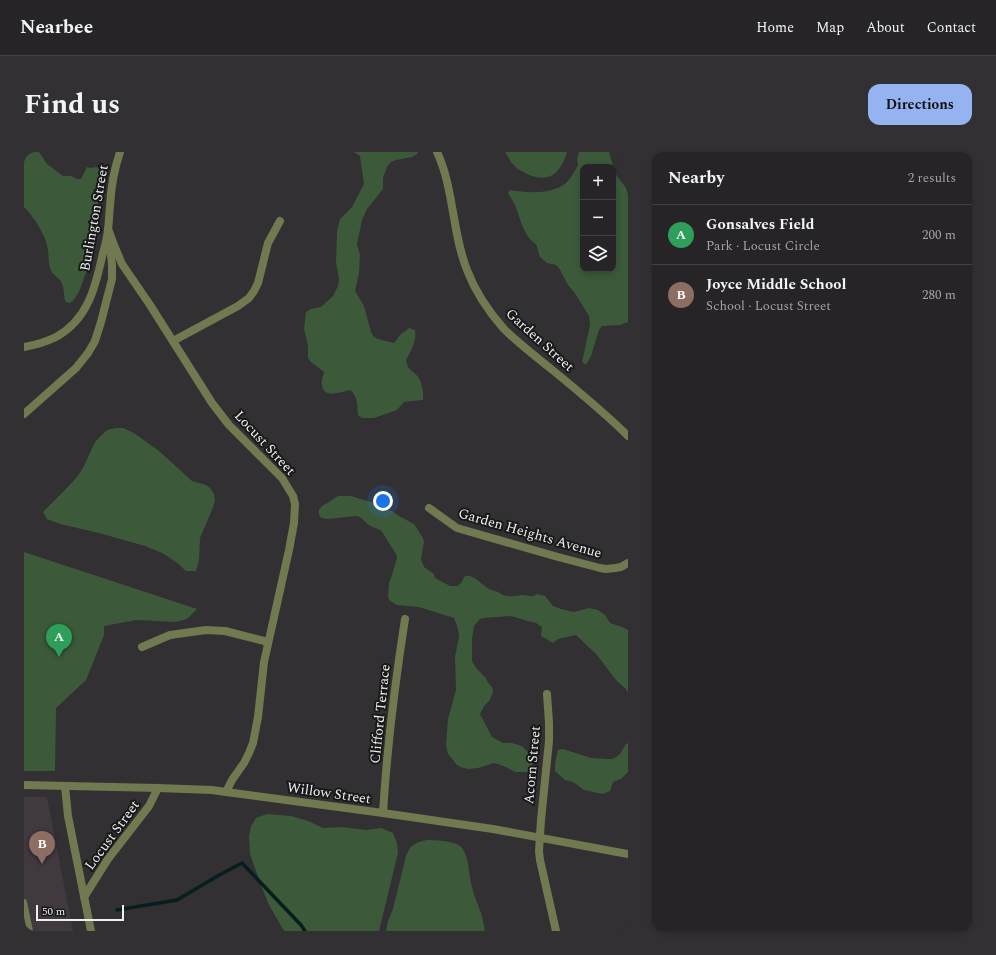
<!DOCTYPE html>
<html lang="en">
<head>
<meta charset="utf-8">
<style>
	:root { --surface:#262426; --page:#323032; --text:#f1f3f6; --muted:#a4a4a7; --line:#424143; --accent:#95b2f1 }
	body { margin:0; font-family:Spectral,serif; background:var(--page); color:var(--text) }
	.controls { position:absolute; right:12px; top:12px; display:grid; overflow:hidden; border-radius:8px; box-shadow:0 2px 6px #0003 }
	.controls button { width:36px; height:36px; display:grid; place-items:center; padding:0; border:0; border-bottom:1px solid var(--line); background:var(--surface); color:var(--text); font:20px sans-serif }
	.scale { position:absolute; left:12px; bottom:10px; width:88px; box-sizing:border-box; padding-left:4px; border:2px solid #f0eff0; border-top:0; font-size:11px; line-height:14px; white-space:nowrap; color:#f0eff0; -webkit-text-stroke:3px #19191a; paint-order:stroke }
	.you { position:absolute; left:359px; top:349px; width:14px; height:14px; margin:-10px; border:3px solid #fff; border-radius:50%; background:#1a73e8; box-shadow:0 0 0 6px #1a73e833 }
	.badge { display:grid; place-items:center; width:26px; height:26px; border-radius:50%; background:var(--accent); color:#fff; font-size:13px; font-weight:700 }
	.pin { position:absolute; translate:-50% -33px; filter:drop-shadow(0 1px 2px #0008) }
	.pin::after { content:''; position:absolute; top:21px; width:14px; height:12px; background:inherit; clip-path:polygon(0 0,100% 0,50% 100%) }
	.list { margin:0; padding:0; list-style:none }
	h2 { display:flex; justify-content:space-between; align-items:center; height:52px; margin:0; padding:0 16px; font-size:17px }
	h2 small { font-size:13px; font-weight:400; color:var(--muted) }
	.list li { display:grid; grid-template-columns:26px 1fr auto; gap:12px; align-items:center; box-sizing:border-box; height:60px; padding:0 16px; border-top:1px solid var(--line) }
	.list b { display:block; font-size:15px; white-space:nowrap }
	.list p { margin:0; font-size:13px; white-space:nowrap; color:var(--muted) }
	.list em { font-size:13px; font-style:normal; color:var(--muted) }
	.icon { flex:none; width:22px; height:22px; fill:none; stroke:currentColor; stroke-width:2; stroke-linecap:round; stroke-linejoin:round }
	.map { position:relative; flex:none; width:604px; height:779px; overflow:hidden; border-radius:12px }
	header { display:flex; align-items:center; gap:24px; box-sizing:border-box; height:56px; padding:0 20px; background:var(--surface); border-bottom:1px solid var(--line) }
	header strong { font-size:19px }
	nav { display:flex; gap:22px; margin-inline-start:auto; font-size:14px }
	.intro { display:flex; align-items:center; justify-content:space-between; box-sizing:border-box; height:96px; padding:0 24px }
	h1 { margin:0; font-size:28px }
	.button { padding:10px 18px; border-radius:12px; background:var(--accent); color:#111; font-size:14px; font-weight:700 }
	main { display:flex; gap:24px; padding:0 24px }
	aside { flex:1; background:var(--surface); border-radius:12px; box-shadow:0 2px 6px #0003 }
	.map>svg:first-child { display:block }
	.built { fill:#403940 }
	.green { fill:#3c593a; fill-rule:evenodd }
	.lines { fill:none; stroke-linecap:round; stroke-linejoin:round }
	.stream { stroke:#071e20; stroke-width:3.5 }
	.service { stroke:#717950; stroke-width:6 }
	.minor { stroke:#717950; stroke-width:8 }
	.tertiary { stroke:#717950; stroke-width:8 }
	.labels { text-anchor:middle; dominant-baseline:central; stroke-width:4; stroke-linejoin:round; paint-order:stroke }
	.street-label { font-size:14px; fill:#f0eff0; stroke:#19191a }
</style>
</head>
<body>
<header>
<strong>Nearbee</strong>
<nav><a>Home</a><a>Map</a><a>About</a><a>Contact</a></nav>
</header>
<div class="intro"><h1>Find us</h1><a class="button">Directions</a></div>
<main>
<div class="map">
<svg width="604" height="779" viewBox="0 0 604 779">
	<rect width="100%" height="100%" fill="#323032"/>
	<path class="built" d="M0,645H23L49,779H0Z"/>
	<g class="green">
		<path d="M0,0H15L23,12L39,24H47L53,27H57L63,15L66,16L73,15L78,20L74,52L66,80L69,95L66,109L55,140L48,150L44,151L41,149C40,143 40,133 36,128C32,124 28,122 26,116C24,110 25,104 24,98C22,83 10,65 0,55Z"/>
		<path d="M330,0H394L393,2L388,5L372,8L367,10L363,15L359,26V37L343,57L338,68L333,92L336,103L335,121L331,139L340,154L347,180L350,185L354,187L370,191L377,182L385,176L391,178C393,189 387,199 382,208C384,220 390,218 395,226C398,231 400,242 399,248L380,250L373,258L350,266H338L334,263C333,255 334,243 326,238C317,240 299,247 298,233C297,229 299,224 300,220L286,209L284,205V193L280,177L282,160L287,157L297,155L309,144L314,134L315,127L312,111L313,79L316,67L328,55L340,32L336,4Z"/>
		<path d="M481,0H543C537,21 525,32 503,22C499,19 493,18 490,13C486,10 484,4 481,0Z"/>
		<path d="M555,0H585L591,21L602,36L604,43V170L596,173L578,174L575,178L567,204L562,213L558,210L566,173L565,164L550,140L544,133L535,116L532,113L523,111L516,105L512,92C499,84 496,65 491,53C489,49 486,45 484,41L486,38C503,41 527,43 542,31C547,26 551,19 554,13L553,8ZM559,15H589V117H559Z"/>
		<path d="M92,276H99L110,281L135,299L168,329L182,333L186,336L190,342L191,349L188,358L176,386L175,408L172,419H162L152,410L138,401L121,394L75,381L36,372L23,367L19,360L43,336L53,325L60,314L71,290L83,278Z"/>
		<path d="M314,344H327L350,351L368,359L375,364L390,372L399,386L400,390L397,407L400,415L410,422L411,426L426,434H434L437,431L441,424C451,422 457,433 465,437C468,438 471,439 474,440C476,441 477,442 479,443C485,445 492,444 498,443C504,443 507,446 513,442L521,444L529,454L537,457L550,460L565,456L574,458L581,463L586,471L598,475L604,478V541L603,538L592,528L573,503L552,483L534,487L529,491L517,484L518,475L512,471L504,469L487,464L460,466L456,467L450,474L448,487V509L452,516L461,525L465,532L468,535L469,539L466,548L460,554L456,562L468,585L479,591H488L495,593L499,595L508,604L509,608L508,617L504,620H491L482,615L474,612L470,611L454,616L444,617L436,615L433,613L424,602L422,593L424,567L432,538L431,505L435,485V482L433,474L430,466L395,455L373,453L366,449L364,445L365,431L368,423L373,406L372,402L363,388L359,381L356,378L346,374L336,365L332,364L305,367L297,366C291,357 298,354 305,350C308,348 310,346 314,344Z"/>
		<path d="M0,400L173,457L163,467L151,470L112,468L80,474V483L62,528L32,556L31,619H0Z"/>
		<path d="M604,591V620L597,627L589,630L586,639L579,642L560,638L549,630L541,628L531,619V611L534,598L538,597L542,598L567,606L585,607H589L596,602L602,592Z"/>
		<path d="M243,662L267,664L284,669L299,676L318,675L342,678L357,676L369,681L373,691L374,701L355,779H260L245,753L237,733L226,702L225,684L227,674L232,666Z"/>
		<path d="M403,688C411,688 430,689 436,694C445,701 445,724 448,735C450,745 455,754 458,764C459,769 460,774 461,779H362L364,769L369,757L382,704C387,692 391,691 403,688Z"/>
	</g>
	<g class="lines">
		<path class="stream" d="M93,758L153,748L197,722L218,711L277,773L281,779"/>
		<path class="service" d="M0,750L6,779"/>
		<g class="minor">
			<path d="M413,0C430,36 428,81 443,118C451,139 465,160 480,177C494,191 511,204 526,216C553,238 580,260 604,284"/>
			<path d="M84,77L90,93L98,112L126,153L188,251L205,273L258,326L269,344L271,352L270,371L265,398L240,510L234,565L229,591L225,601L220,611L208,628L202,640"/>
			<path d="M149,189L214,154L225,146L230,139L234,131L244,91L256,69"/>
			<path d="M0,262L52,216L64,201L71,189L77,170L88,127V113L86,91"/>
			<path d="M405,356L433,376L534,405L576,416L582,417L591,416L597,415L604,411"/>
			<path d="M118,495L146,483L182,478L201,479L244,490"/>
			<path d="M523,542L525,571V589L517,668L515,699L516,708L532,779"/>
			<path d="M41,634L44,664L67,779"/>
			<path d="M359,661C363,596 371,531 381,467"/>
			<path d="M60,745L84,707L125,654L134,636"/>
		</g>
		<g class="tertiary">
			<path d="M0,195C11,193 22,190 32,185C63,168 71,137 78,105C80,97 83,88 84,78C85,71 85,62 86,54C87,35 90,18 96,0"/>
			<path d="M0,633L134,636L188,638L202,640L359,661L469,677L604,702"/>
		</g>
	</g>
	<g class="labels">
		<g class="street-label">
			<text transform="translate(70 66) rotate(-80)">Burlington Street</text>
			<text transform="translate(516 188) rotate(42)">Garden Street</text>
			<text transform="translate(241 291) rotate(47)">Locust Street</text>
			<text transform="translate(506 381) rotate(16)">Garden Heights Avenue</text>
			<text transform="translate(356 562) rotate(-84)">Clifford Terrace</text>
			<text transform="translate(508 613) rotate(-85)">Acorn Street</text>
			<text transform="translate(305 641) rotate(8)">Willow Street</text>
			<text transform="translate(88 683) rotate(-54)">Locust Street</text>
		</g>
	</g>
</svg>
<div class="controls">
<button>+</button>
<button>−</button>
<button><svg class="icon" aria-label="layers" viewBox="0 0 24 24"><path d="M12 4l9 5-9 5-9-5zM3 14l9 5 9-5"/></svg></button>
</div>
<div class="scale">50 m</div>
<div class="you"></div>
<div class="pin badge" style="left:35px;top:505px;background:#2e9e5b">A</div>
<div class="pin badge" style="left:18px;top:712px;background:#8d6e63">B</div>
</div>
<aside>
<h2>Nearby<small>2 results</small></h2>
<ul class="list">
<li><span class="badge" style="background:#2e9e5b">A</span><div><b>Gonsalves Field</b><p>Park · Locust Circle</p></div><em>200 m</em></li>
<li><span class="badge" style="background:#8d6e63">B</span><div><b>Joyce Middle School</b><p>School · Locust Street</p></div><em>280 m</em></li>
</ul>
</aside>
</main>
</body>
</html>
